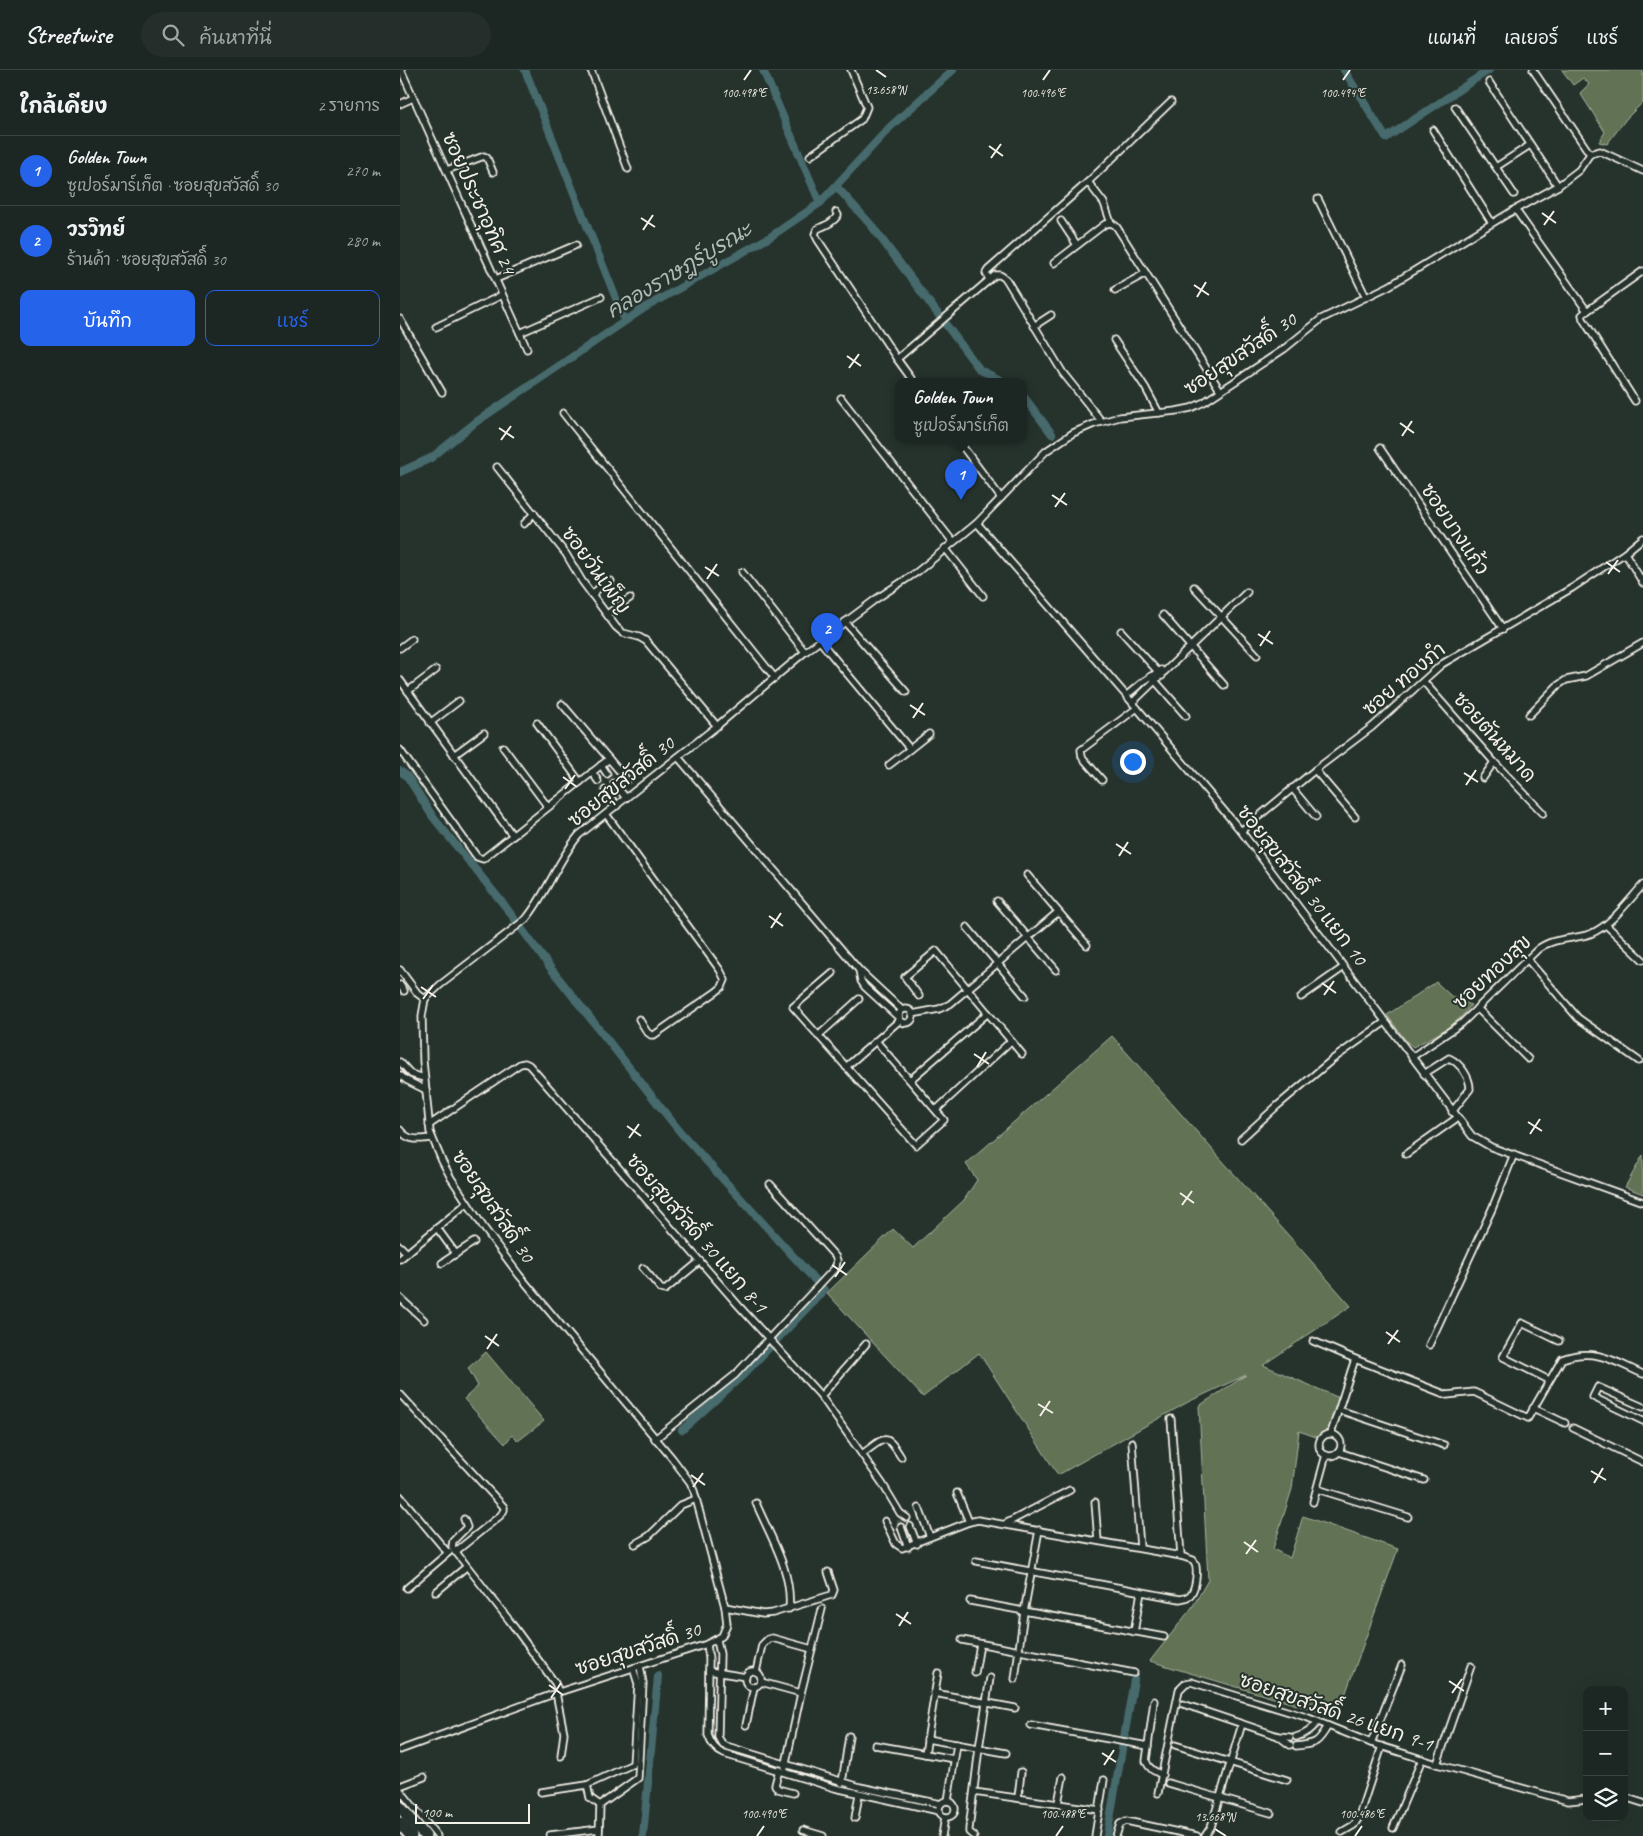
<!DOCTYPE html>
<html lang="th">
<head>
<meta charset="utf-8">
<style>
	:root { --surface:#1c2622; --page:#252e2a; --text:#f1f3f6; --muted:#a0a5a5; --line:#3a4340; --accent:#2563eb }
	body { margin:0; font-family:Caveat,"Playpen Sans Thai",sans-serif; background:var(--page); color:var(--text) }
	.controls { position:absolute; right:15px; bottom:15px; display:grid; overflow:hidden; border-radius:10px; box-shadow:0 5px 20px #0002 }
	.controls button { width:45px; height:45px; display:grid; place-items:center; padding:0; border:0; border-bottom:1px solid var(--line); background:var(--surface); color:var(--text); font:25px sans-serif }
	.scale { position:absolute; left:15px; bottom:12px; width:115px; box-sizing:border-box; padding-left:5px; border:2px solid #f4f1e8; border-top:0; font-size:14px; line-height:18px; white-space:nowrap; color:#f4f1e8; -webkit-text-stroke:4px #26332d; paint-order:stroke }
	.you { position:absolute; left:732px; top:691px; width:18px; height:18px; margin:-12px; border:4px solid #fff; border-radius:50%; background:#1a73e8; box-shadow:0 0 0 8px #1a73e833 }
	.badge { display:grid; place-items:center; width:32px; height:32px; border-radius:50%; background:var(--accent); color:#fff; font-size:16px; font-weight:700 }
	.pin { position:absolute; translate:-50% -41px; filter:drop-shadow(0 1px 2px #0008) }
	.pin::after { content:''; position:absolute; top:26px; width:18px; height:15px; background:inherit; clip-path:polygon(0 0,100% 0,50% 100%) }
	.popup { position:absolute; left:495px; top:308px; width:132px; height:65px; box-sizing:border-box; display:grid; place-content:center; border-radius:10px; background:var(--surface); filter:drop-shadow(0 1px 4px #0005); font-size:16px; white-space:nowrap; color:var(--muted) }
	.popup b { font-size:19px; color:var(--text) }
	.popup::after { content:''; position:absolute; left:50%; top:100%; margin-left:-10px; border:10px solid transparent; border-top-color:var(--surface) }
	.list { margin:0; padding:0; list-style:none }
	h2 { display:flex; justify-content:space-between; align-items:center; height:65px; margin:0; padding:0 20px; font-size:21px }
	h2 small { font-size:16px; font-weight:400; color:var(--muted) }
	.list li { display:grid; grid-template-columns:32px 1fr auto; gap:15px; align-items:center; box-sizing:border-box; height:70px; padding:0 20px; border-top:1px solid var(--line) }
	.list b { display:block; font-size:19px; white-space:nowrap }
	.list p { margin:0; font-size:16px; white-space:nowrap; color:var(--muted) }
	.list em { font-size:16px; font-style:normal; color:var(--muted) }
	.actions { display:flex; gap:10px; padding:15px 20px }
	.actions a { flex:1; padding:11px 0; border:1px solid var(--accent); border-radius:10px; text-align:center; font-size:18px; color:var(--accent) }
	.actions .main { background:var(--accent); color:#fff }
	.icon { flex:none; width:28px; height:28px; fill:none; stroke:currentColor; stroke-width:2; stroke-linecap:round; stroke-linejoin:round }
	.map { position:relative; flex:none; width:1243px; height:1766px; overflow:hidden }
	header { display:flex; align-items:center; gap:30px; box-sizing:border-box; height:70px; padding:0 25px; background:var(--surface); border-bottom:1px solid var(--line) }
	header strong { font-size:24px }
	nav { display:flex; gap:28px; margin-inline-start:auto; font-size:18px }
	.search { width:350px; height:45px; background:var(--page); display:flex; align-items:center; gap:12px; box-sizing:border-box; padding:0 18px; border-radius:28px; color:var(--muted); font-size:19px }
	main { display:flex }
	aside { flex:1; background:var(--surface) }
	.map>svg:first-child { display:block }
	.green { fill:#627254; stroke:#abb29e }
	.lines { fill:none; stroke-linecap:round; stroke-linejoin:round }
	.canal { stroke:#476b6d; stroke-width:8 }
	.street-tunnel { stroke:#455049; stroke-width:5.5; stroke-dasharray:5.5 3; stroke-linecap:butt }
	.street-casing { stroke:#f4f1e8; stroke-width:9 }
	.highway-casing { stroke:#f4f1e8; stroke-width:15 }
	.street { stroke:#26332d; stroke-width:5.5 }
	.highway { stroke:#26332d; stroke-width:11 }
	.ticks { fill:none; stroke:#f4f1e8; stroke-width:2 }
	.labels { text-anchor:middle; dominant-baseline:central; stroke-width:4; stroke-linejoin:round; paint-order:stroke }
	.street-label { font-size:20px; fill:#f4f1e8; stroke:#26332d }
	.water-label { font-size:21px; font-style:italic; fill:#afbbb7; stroke:#26332d }
	.ticks-label { font-size:12px; text-anchor:middle; fill:#f4f1e8; stroke:#26332d; stroke-width:4; stroke-linejoin:round; paint-order:stroke }
</style>
</head>
<body>
<header>
<strong>Streetwise</strong>
<div class="search"><svg class="icon" aria-label="search" viewBox="0 0 24 24"><circle cx="10" cy="10" r="6"/><path d="M15 15l6 6"/></svg>ค้นหาที่นี่</div>
<nav><a>แผนที่</a><a>เลเยอร์</a><a>แชร์</a></nav>
</header>
<main>
<aside>
<h2>ใกล้เคียง<small>2 รายการ</small></h2>
<ul class="list">
<li><span class="badge">1</span><div><b>Golden Town</b><p>ซูเปอร์มาร์เก็ต · ซอยสุขสวัสดิ์ 30</p></div><em>270 m</em></li>
<li><span class="badge">2</span><div><b>วรวิทย์</b><p>ร้านค้า · ซอยสุขสวัสดิ์ 30</p></div><em>280 m</em></li>
</ul>
<div class="actions"><a class="main">บันทึก</a><a>แชร์</a></div>
</aside>
<div class="map">
<svg width="1243" height="1766" viewBox="0 0 1243 1766">
	<rect width="100%" height="100%" fill="#26332d"/>
	<filter id="ink" filterUnits="userSpaceOnUse"><feTurbulence type="fractalNoise" baseFrequency=".02" numOctaves="2"/><feDisplacementMap in="SourceGraphic" scale="10" xChannelSelector="R" yChannelSelector="G"/><feConvolveMatrix kernelMatrix="1 2 1 2 8 2 1 2 1" color-interpolation-filters="sRGB"/></filter>
	<g filter="url(#ink)">
		<g class="green">
			<path d="M1162,0H1243V32L1226,49L1207,74L1199,72L1205,62L1180,23L1189,14L1183,8L1173,15Z"/>
			<path d="M1036,912L1051,926L1071,935C1058,955 1034,966 1013,977L1007,972L987,945Z"/>
			<path d="M712,966L951,1236L863,1295L937,1327H941L930,1361L919,1368L899,1361L892,1419L873,1479L890,1488L903,1446L998,1479L937,1647L750,1591L793,1536L808,1510L799,1336L846,1305L788,1332L658,1405L579,1283L523,1327L427,1223L493,1159L513,1178L564,1130L577,1110L566,1094Z"/>
			<path d="M1243,1085V1124L1225,1117Z"/>
			<path d="M86,1282L144,1351L118,1371L112,1365L105,1374L64,1329L78,1316L68,1298Z"/>
		</g>
		<g class="lines">
			<g class="canal">
				<path d="M125,0L225,251"/>
				<path d="M363,0L420,133"/>
				<path d="M944,0L986,68L1089,0"/>
				<path d="M436,116L471,155L580,300L603,311"/>
				<path d="M624,327L652,364"/>
				<path d="M0,402L31,388L76,352L246,237L370,167L420,133L490,57L553,0"/>
				<path d="M0,701L7,706L33,747L105,836L149,896L281,1063L424,1220L344,1304L282,1360"/>
				<path d="M243,1766L258,1606"/>
				<path d="M707,1766L734,1610"/>
			</g>
			<g class="street-tunnel">
				<path d="M207,704L214,713"/>
				<path d="M198,711L205,720"/>
				<path d="M499,1450L501,1457"/>
			</g>
			<defs>
				<g id="street">
					<path d="M1,0L127,279"/>
					<path d="M191,0L228,99"/>
					<path d="M1133,0L1190,84"/>
					<path d="M1089,12L1158,116"/>
					<path d="M0,34L13,28"/>
					<path d="M1055,37L1114,124"/>
					<path d="M1033,60L1092,153"/>
					<path d="M410,86L462,49L467,37L451,0"/>
					<path d="M1096,97L1130,75"/>
					<path d="M47,100L84,86L87,88L93,102"/>
					<path d="M688,112L704,133L711,153"/>
					<path d="M918,129L966,227"/>
					<path d="M1115,139L1187,241L1243,201"/>
					<path d="M436,142L438,145C433,153 426,155 417,159L415,164L418,170L497,289L513,311"/>
					<path d="M661,151L677,175"/>
					<path d="M654,193L705,154L711,153L716,156L820,320"/>
					<path d="M96,209L176,175"/>
					<path d="M589,210L586,203L588,200L688,112L771,32"/>
					<path d="M715,220L746,203"/>
					<path d="M1187,241L1182,245L1183,249L1235,331"/>
					<path d="M0,249L42,322"/>
					<path d="M634,256L651,245"/>
					<path d="M36,257L102,225"/>
					<path d="M120,263L201,227"/>
					<path d="M714,270L745,317L759,343"/>
					<path d="M497,289L595,205H600L606,209L663,303L702,352"/>
					<path d="M441,328L553,472"/>
					<path d="M163,343L375,608"/>
					<path d="M557,369L601,428"/>
					<path d="M980,378L1103,559"/>
					<path d="M97,397L166,484L182,511L216,557L223,563L239,567L246,571L317,656"/>
					<path d="M577,453L737,638L841,761L1072,1066L1091,1077L1243,1132"/>
					<path d="M124,454L134,443"/>
					<path d="M545,478L583,526"/>
					<path d="M1225,483L1243,513"/>
					<path d="M342,502L405,582"/>
					<path d="M794,517L857,585"/>
					<path d="M192,525L202,515L211,511"/>
					<path d="M207,544L230,528"/>
					<path d="M763,545L824,615"/>
					<path d="M445,552L506,622"/>
					<path d="M721,561L762,606"/>
					<path d="M420,571L510,679L529,664"/>
					<path d="M0,578L12,569"/>
					<path d="M751,606L786,646"/>
					<path d="M0,610L113,766"/>
					<path d="M1024,612L1094,692L1143,743"/>
					<path d="M8,621L36,600"/>
					<path d="M727,625L744,611L761,600"/>
					<path d="M733,632L847,522"/>
					<path d="M162,634L227,710"/>
					<path d="M1129,645L1157,616L1166,610L1186,606L1243,573"/>
					<path d="M30,653L59,631"/>
					<path d="M137,653L180,712"/>
					<path d="M103,677L148,737"/>
					<path d="M0,680L77,787L83,789L209,689"/>
					<path d="M54,685L84,663"/>
					<path d="M278,687L459,900L502,940"/>
					<path d="M201,695L207,704"/>
					<path d="M489,695L510,679"/>
					<path d="M915,700L955,747"/>
					<path d="M192,702L198,711"/>
					<path d="M1083,708L1094,692"/>
					<path d="M702,710L682,687L681,680L737,638"/>
					<path d="M214,713L226,728"/>
					<path d="M892,718L916,747"/>
					<path d="M205,720L217,736"/>
					<path d="M206,744L320,900L325,910L322,917L316,922L254,965H251L247,962L239,949"/>
					<path d="M841,761L915,700L972,657L1042,594L1172,518L1225,483L1243,468"/>
					<path d="M627,805L687,875"/>
					<path d="M597,831L656,900"/>
					<path d="M1206,855L1243,890"/>
					<path d="M567,857L625,926"/>
					<path d="M1127,889L1178,948L1239,991"/>
					<path d="M0,900L18,924L25,929"/>
					<path d="M459,900L461,911L465,917L499,948"/>
					<path d="M433,903L393,937L516,1075L544,1050L476,971"/>
					<path d="M0,915L4,921"/>
					<path d="M519,926L505,907L536,881L622,984"/>
					<path d="M901,927L944,897"/>
					<path d="M1077,938L1128,989"/>
					<circle cx="506" cy="946" r="7"/>
					<path d="M512,944L539,939L550,934L658,842"/>
					<path d="M418,966L459,929"/>
					<path d="M1012,987L1062,953L1138,879C1154,867 1172,870 1190,864C1211,856 1228,831 1243,815"/>
					<path d="M0,992L11,1004L24,1008"/>
					<path d="M446,997L500,950"/>
					<path d="M1024,1004L1049,988C1060,993 1070,1007 1070,1019L1052,1042"/>
					<path d="M0,1005L6,1010L26,1020"/>
					<path d="M510,1010L588,943"/>
					<path d="M536,1040L611,971"/>
					<path d="M29,1055L120,994L125,993L129,995L339,1236L421,1326L482,1413L500,1443L507,1448"/>
					<path d="M0,1060C9,1072 19,1069 32,1068"/>
					<path d="M841,1069L877,1036L933,989L985,952"/>
					<path d="M1006,1084L1057,1048"/>
					<path d="M37,1158L56,1184"/>
					<path d="M0,1176L6,1182"/>
					<path d="M0,1189L67,1133"/>
					<path d="M42,1193L74,1172"/>
					<path d="M243,1198L261,1219L265,1220L300,1191"/>
					<path d="M0,1228L24,1250"/>
					<path d="M913,1271L955,1289"/>
					<path d="M1029,1275L1092,1139L1114,1084"/>
					<path d="M1149,1310L1103,1287L1122,1253L1159,1271"/>
					<path d="M0,1324L104,1437V1440L101,1445L55,1482"/>
					<path d="M421,1326L466,1274"/>
					<path d="M1243,1337L1198,1317L1193,1327L1243,1351"/>
					<path d="M1133,1338L1165,1353"/>
					<path d="M939,1340L1044,1375"/>
					<path d="M771,1349L781,1486"/>
					<path d="M1173,1358L1243,1392"/>
					<path d="M931,1363L955,1289L1047,1325L1074,1322L1128,1348L1162,1289C1194,1277 1214,1291 1243,1304"/>
					<circle cx="930" cy="1375" r="11"/>
					<path d="M255,1369L335,1305L436,1197L437,1190L435,1186L370,1114"/>
					<path d="M732,1372L740,1478"/>
					<path d="M939,1382L1024,1410"/>
					<path d="M462,1384C485,1368 485,1361 501,1387"/>
					<path d="M917,1419L1008,1447"/>
					<path d="M557,1423L569,1452"/>
					<path d="M0,1426L48,1483"/>
					<path d="M695,1432L698,1471"/>
					<path d="M913,1432L926,1385"/>
					<path d="M356,1433C370,1466 393,1502 389,1539"/>
					<path d="M519,1438L530,1467"/>
					<path d="M64,1449L67,1457L53,1471L52,1477L109,1550L155,1613L159,1622"/>
					<path d="M485,1451L496,1474L502,1478L569,1452L578,1450L781,1486L793,1490C799,1496 796,1517 791,1524C788,1528 785,1528 780,1529L576,1491"/>
					<path d="M605,1454L670,1420"/>
					<path d="M510,1456L517,1474"/>
					<path d="M501,1457L508,1477"/>
					<path d="M235,1474L249,1466L281,1435L296,1429"/>
					<path d="M7,1518L49,1482"/>
					<path d="M36,1522L66,1497"/>
					<path d="M570,1531L764,1567"/>
					<path d="M325,1537L363,1544L373,1543L428,1526L432,1525L434,1520L428,1502"/>
					<path d="M734,1562L741,1522"/>
					<path d="M317,1570L320,1584L318,1667L323,1675L460,1717L541,1734"/>
					<path d="M562,1570L734,1603"/>
					<path d="M307,1574L309,1589L308,1665C311,1674 315,1680 324,1684L435,1718L539,1741"/>
					<path d="M309,1601L346,1607"/>
					<circle cx="353" cy="1609" r="8"/>
					<path d="M356,1602L362,1575L368,1569L372,1568L412,1579"/>
					<path d="M575,1603L580,1574"/>
					<path d="M615,1609L624,1542L639,1460"/>
					<path d="M361,1612L401,1623"/>
					<path d="M156,1623L164,1663L161,1686"/>
					<path d="M534,1623L615,1638"/>
					<path d="M754,1631L746,1691C749,1699 754,1701 762,1705"/>
					<path d="M783,1634L878,1666L890,1667"/>
					<path d="M346,1655L354,1617"/>
					<path d="M631,1655L748,1676"/>
					<path d="M878,1666L890,1675"/>
					<path d="M896,1667C906,1664 911,1660 918,1652"/>
					<path d="M527,1669L606,1683"/>
					<path d="M971,1673L1002,1595"/>
					<path d="M475,1675L554,1689"/>
					<path d="M775,1675L887,1710"/>
					<path d="M896,1676C916,1674 918,1673 928,1656"/>
					<path d="M0,1680L159,1622L307,1574L322,1566L327,1554L325,1537L294,1421L290,1412L272,1388L119,1205L84,1158L51,1108L42,1091L30,1062L23,991L22,946L25,929L40,915L126,849C147,823 158,790 179,765L317,656L405,582L476,529L517,502L577,453L646,381L673,363L694,354L720,347L776,341L791,338L804,332L884,279L921,249L989,216L1109,143L1158,116L1179,100L1190,84L1200,81L1243,101"/>
					<path d="M525,1684L538,1603"/>
					<path d="M1037,1694L1071,1596"/>
					<path d="M385,1698L401,1623L422,1539"/>
					<path d="M379,1700L375,1715L378,1719L393,1723"/>
					<path d="M442,1713L449,1666"/>
					<path d="M768,1713L871,1743"/>
					<path d="M187,1715L190,1728L200,1735"/>
					<path d="M0,1716L24,1707"/>
					<path d="M0,1720L37,1766"/>
					<path d="M141,1722L187,1715L233,1694L238,1614L233,1598"/>
					<path d="M574,1722L700,1740"/>
					<path d="M758,1723L779,1620L786,1613L791,1612L906,1647L971,1673L1037,1694L1168,1731L1187,1729"/>
					<path d="M1224,1727L1243,1733"/>
					<path d="M618,1728L621,1702"/>
					<path d="M548,1731L557,1674"/>
					<circle cx="547" cy="1739" r="8"/>
					<path d="M658,1733L663,1707"/>
					<path d="M455,1748L459,1724"/>
					<path d="M993,1758L1022,1689"/>
					<path d="M403,1760L423,1766"/>
					<path d="M942,1762L954,1755L958,1749L982,1676"/>
					<path d="M150,1765L199,1759"/>
					<path d="M199,1766L200,1735L238,1708L243,1613L240,1596"/>
					<path d="M542,1766L545,1747"/>
					<path d="M574,1766L569,1762V1759L579,1678L590,1608"/>
					<path d="M695,1766L704,1710"/>
					<path d="M716,1766L720,1754L726,1751L797,1766"/>
					<path d="M805,1766L811,1757L842,1654"/>
				</g>
				<g id="highway">
					<path d="M0,1737L25,1766"/>
					<path d="M0,1753L11,1766"/>
				</g>
			</defs>
			<use href="#street" class="street-casing"/>
			<use href="#highway" class="highway-casing"/>
			<use href="#street" class="street"/>
			<use href="#highway" class="highway"/>
		</g>
	</g>
	<path class="ticks" d="M476,0L486,7M344,10L351,0M643,10L650,0M943,10L950,0M589,76L603,86M591,88L601,74M1142,143L1156,153M241,148L255,157M1144,155L1154,141M243,160L253,145M794,215L809,225M797,227L806,212M447,286L461,296M449,298L459,284M1000,353L1014,363M99,358L114,368M1002,366L1012,351M101,370L111,356M652,425L667,435M655,437L665,423M1206,492L1220,502M305,497L319,506M1208,504L1218,490M307,509L317,494M858,564L873,574M860,576L870,561M510,635L525,645M513,648L523,633M1064,703L1078,712M163,707L177,717M1066,715L1076,700M165,719L175,705M716,774L731,784M719,786L728,772M369,846L383,856M371,858L381,843M922,913L936,923M21,917L36,927M924,925L934,911M23,929L33,915M574,984L589,994M577,997L586,982M1128,1052L1142,1061M227,1056L241,1066M1130,1064L1140,1049M229,1068L239,1054M780,1123L794,1133M782,1135L792,1121M432,1195L447,1205M435,1207L445,1192M986,1262L1000,1272M85,1266L99,1276M988,1274L998,1260M87,1279L97,1264M638,1334L653,1343M640,1346L650,1331M1191,1401L1206,1410M291,1405L305,1415M1194,1413L1203,1398M293,1417L303,1403M844,1472L858,1482M846,1484L856,1470M496,1544L511,1554M499,1556L508,1542M1049,1611L1064,1621M149,1615L163,1625M1052,1623L1062,1609M151,1628L161,1613M702,1683L716,1692M704,1695L714,1680M815,1759L826,1766M357,1766L364,1756M656,1766L663,1756M955,1766L962,1756"/>
	<g class="labels">
		<g class="street-label">
			<text transform="translate(79 133) rotate(66)">ซอยประชาอุทิศ 24</text>
			<text transform="translate(840 284) rotate(-34)">ซอยสุขสวัสดิ์ 30</text>
			<text transform="translate(1055 459) rotate(56)">ซอยบางแก้ว</text>
			<text transform="translate(196 500) rotate(54)">ซอยวันเพ็ญ</text>
			<text transform="translate(1004 609) rotate(-40)">ซอย ทองภํา</text>
			<text transform="translate(1095 667) rotate(48)">ซอยตันหมาด</text>
			<text transform="translate(221 712) rotate(-39)">ซอยสุขสวัสดิ์ 30</text>
			<text transform="translate(902 815) rotate(52)">ซอยสุขสวัสดิ์ 30 แยก 10</text>
			<text transform="translate(1092 902) rotate(-43)">ซอยทองสุข</text>
			<text transform="translate(93 1136) rotate(56)">ซอยสุขสวัสดิ์ 30</text>
			<text transform="translate(297 1163) rotate(49)">ซอยสุขสวัสดิ์ 30 แยก 8-1</text>
			<text transform="translate(238 1579) rotate(-18)">ซอยสุขสวัสดิ์ 30</text>
			<text transform="translate(936 1642) rotate(19)">ซอยสุขสวัสดิ์ 26 แยก 9-1</text>
		</g>
		<g class="water-label">
			<text transform="translate(279 200) rotate(-31)">คลองราษฎร์บูรณะ</text>
		</g>
	</g>
	<g class="ticks-label">
		<text x="486" y="24">13.658°N</text>
		<text x="344" y="27">100.498°E</text>
		<text x="643" y="27">100.496°E</text>
		<text x="943" y="27">100.494°E</text>
		<text x="364" y="1748">100.490°E</text>
		<text x="663" y="1748">100.488°E</text>
		<text x="962" y="1748">100.486°E</text>
		<text x="815" y="1751">13.668°N</text>
	</g>
</svg>
<div class="controls">
<button>+</button>
<button>−</button>
<button><svg class="icon" aria-label="layers" viewBox="0 0 24 24"><path d="M12 4l9 5-9 5-9-5zM3 14l9 5 9-5"/></svg></button>
</div>
<div class="scale">100 m</div>
<div class="you"></div>
<div class="pin badge" style="left:561px;top:430px">1</div>
<div class="popup"><b>Golden Town</b>ซูเปอร์มาร์เก็ต</div>
<div class="pin badge" style="left:427px;top:584px">2</div>
</div>
</main>
</body>
</html>
